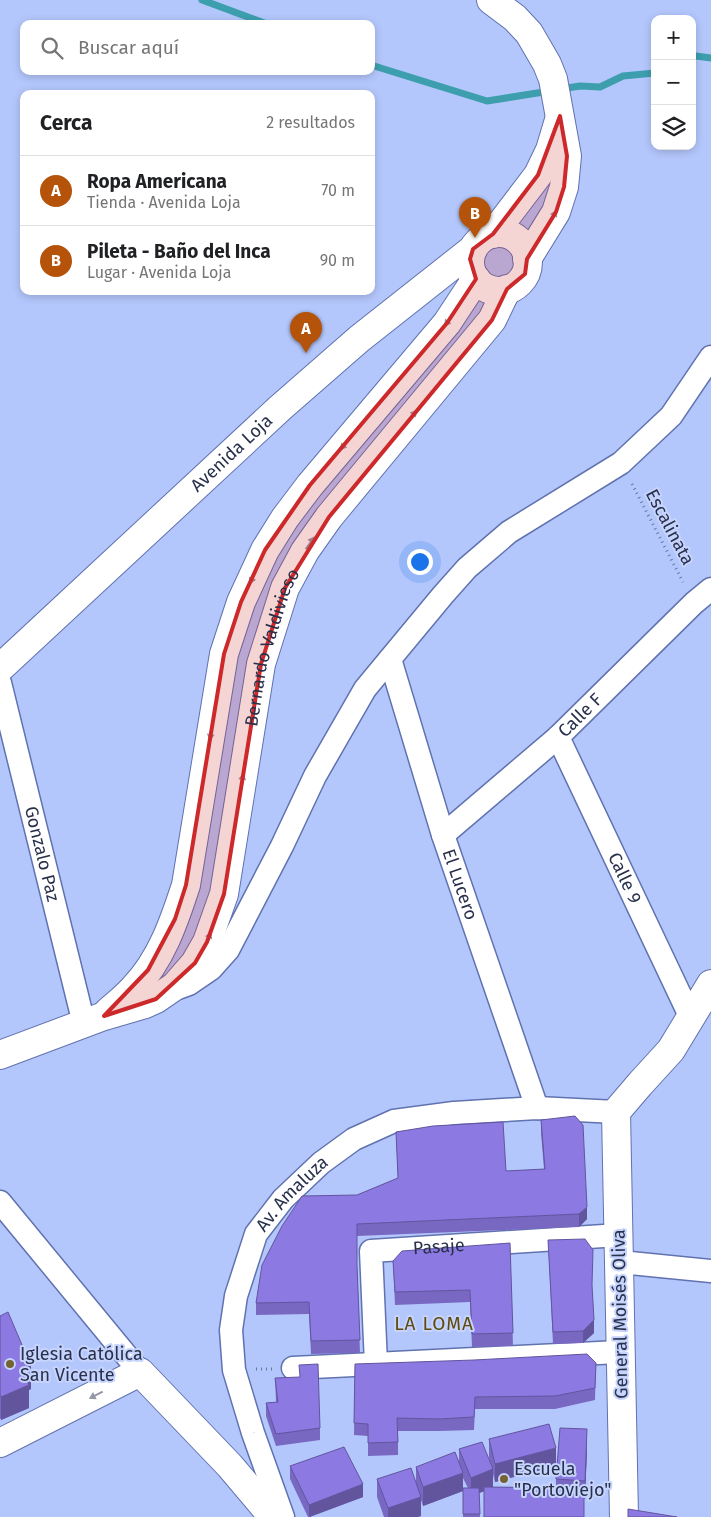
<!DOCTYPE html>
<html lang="es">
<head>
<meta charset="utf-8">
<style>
	:root { --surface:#fff; --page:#f2f2f2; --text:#202124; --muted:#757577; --line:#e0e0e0; --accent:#b45309 }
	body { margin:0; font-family:"Fira Sans",sans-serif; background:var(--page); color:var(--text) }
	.controls { position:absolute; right:15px; top:15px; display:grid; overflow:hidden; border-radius:10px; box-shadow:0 2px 8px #0003 }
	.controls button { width:45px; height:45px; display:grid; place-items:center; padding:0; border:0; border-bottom:1px solid var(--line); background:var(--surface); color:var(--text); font:25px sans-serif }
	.you { position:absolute; left:419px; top:561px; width:18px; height:18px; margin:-12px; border:4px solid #fff; border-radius:50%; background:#1a73e8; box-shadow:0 0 0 8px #1a73e833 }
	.badge { display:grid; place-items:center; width:32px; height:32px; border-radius:50%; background:var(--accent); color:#fff; font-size:16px; font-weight:700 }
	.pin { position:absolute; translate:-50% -41px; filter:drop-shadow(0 1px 2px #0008) }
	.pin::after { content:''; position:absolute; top:26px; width:18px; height:15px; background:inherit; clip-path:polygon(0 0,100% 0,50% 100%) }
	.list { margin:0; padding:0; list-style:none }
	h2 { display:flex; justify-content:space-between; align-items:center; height:65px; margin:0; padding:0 20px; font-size:21px }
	h2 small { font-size:16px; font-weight:400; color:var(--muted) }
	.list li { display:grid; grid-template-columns:32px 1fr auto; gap:15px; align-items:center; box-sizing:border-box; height:70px; padding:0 20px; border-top:1px solid var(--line) }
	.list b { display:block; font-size:19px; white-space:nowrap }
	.list p { margin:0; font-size:16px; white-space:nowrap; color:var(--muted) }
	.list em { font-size:16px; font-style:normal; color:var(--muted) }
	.icon { flex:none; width:28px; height:28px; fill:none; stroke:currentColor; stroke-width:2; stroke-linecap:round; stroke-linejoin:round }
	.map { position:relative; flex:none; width:711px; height:1517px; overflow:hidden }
	.search { position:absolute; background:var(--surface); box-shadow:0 2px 8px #0003; left:20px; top:20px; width:355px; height:55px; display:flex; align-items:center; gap:12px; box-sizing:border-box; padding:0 18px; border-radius:10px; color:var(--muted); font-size:19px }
	.panel { position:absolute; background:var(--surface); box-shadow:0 2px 8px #0003; left:20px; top:90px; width:355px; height:205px; border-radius:10px }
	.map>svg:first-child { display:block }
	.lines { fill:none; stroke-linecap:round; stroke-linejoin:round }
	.stream { stroke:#3d9fae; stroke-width:7 }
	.street-casing { stroke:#6072af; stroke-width:25 }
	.secondary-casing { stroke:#6072af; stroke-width:30 }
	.primary-casing { stroke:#6072af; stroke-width:30 }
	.path { stroke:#68759c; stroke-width:3; stroke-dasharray:1 4; stroke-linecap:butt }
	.street { stroke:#fff; stroke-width:22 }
	.secondary { stroke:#fff; stroke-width:28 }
	.primary { stroke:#fff; stroke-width:28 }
	.wall { fill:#7868c2; fill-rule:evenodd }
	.shaded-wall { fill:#62559e }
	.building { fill:#8c79e2; stroke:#62559e }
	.oneway { fill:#9498a5 }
	.marked { fill:#cd282a; fill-opacity:0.2; stroke:#cd282a; stroke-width:4; stroke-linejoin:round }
	.poi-dot { fill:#756331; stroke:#c6d4fd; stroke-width:2 }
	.labels { text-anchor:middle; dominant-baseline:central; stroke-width:4; stroke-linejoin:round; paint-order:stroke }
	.street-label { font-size:18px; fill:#28304b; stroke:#c6d4fd }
	.poi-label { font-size:18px; fill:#28304b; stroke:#c6d4fd; text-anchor:start }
	.neighbourhood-label { font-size:19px; letter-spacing:1px; fill:#5e4b0c; stroke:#c6d4fd }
</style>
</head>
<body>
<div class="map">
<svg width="711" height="1517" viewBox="0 0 711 1517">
	<rect width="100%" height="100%" fill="#b4c7fc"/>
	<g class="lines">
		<g class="stream">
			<path d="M202,0L267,24"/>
			<path d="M692,58L696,56L711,58"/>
			<path d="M371,65L487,101L550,91"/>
			<path d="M561,89L580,86L600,87L623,76L655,73"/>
		</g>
		<defs>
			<g id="street">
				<path id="s1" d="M390,659L443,835L537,1108"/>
				<path id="s2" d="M0,683L84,1024"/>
				<path id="s3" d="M558,737L691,1018"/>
				<path id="s4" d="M443,835L558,737L694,603L711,589"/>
				<path d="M178,988L189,984L211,969L228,950L282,846L315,776L365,689L443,595L467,568L509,532L621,463L671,416L711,357"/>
				<path d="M0,1202L140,1372"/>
				<path d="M620,1262L711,1271"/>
				<path id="s5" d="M376,1364L371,1251L619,1235"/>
				<path d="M293,1368L619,1352"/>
				<path id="s6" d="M283,1517L253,1433L234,1370L231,1330L236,1296L256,1234L283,1199L321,1163L354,1139L394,1121L454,1113L537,1108L616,1112"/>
			</g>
			<g id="secondary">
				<path d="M108,1012C117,1004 126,997 134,988C161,960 174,922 186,885L224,654L241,602L265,550L285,518L310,485L447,323L476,279"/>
				<path id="s7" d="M0,1055L104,1016L145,1004L156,999L175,986L195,963L207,942L224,894L261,664L285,588L305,551L329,517L492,320L507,289"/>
				<path d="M0,1443L140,1372L230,1466L273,1517"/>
				<path d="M624,1517L616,1112L640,1084L671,1050L711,984"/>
			</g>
			<g id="primary">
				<path d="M491,0L515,18L529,33L547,64L553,79L567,156L564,187L556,212L527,259"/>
				<circle cx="499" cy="262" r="29"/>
				<path d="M493,234L538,175L550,150L559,120"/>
				<path id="s8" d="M0,668L280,408L359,339L473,249"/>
			</g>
		</defs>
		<use href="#street" class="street-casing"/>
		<use href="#secondary" class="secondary-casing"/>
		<use href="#primary" class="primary-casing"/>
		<g class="path">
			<path d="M632,484L683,582"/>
			<path d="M256,1369H272"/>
		</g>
		<use href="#street" class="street"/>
		<use href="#secondary" class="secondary"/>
		<use href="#primary" class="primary"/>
	</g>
	<g class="wall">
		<path d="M541,1120L587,1219L579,1227L357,1236V1267L360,1353L311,1354L309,1314L256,1315V1303L357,1195L398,1178L396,1132L506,1171L544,1169L541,1133Z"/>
		<path d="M548,1240L592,1289L594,1333L583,1343L553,1344Z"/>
		<path d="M510,1243L513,1346L472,1347L470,1302L395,1305L393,1261Z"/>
		<path d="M0,1316L31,1389L29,1390V1408L1,1420L0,1418Z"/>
		<path d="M596,1363L595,1400L555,1409H475L474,1430L439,1431H398V1455L368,1456V1436L354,1435L355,1364Z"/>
		<path d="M275,1378L320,1428V1440L276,1446L266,1416V1403L276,1402Z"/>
		<path d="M489,1439L556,1466L495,1482L493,1474V1487H556V1479L587,1448L585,1499L484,1491L479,1493L480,1517H463V1491L423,1506L421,1500V1516L417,1517H384L377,1497V1479L416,1483V1467L459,1462V1449L490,1463L489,1457ZM463,1478L468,1488H463Z"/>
		<path d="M290,1466L363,1497L310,1517H308L290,1479Z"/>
	</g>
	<g class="shaded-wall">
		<path d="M587,1207V1219L579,1227V1214Z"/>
		<path d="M594,1320V1333L583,1343V1331Z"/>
		<path d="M31,1366V1389L29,1390V1408L1,1420V1397L23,1369Z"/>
		<path d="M587,1429V1448L585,1499V1481Z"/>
		<path d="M556,1448V1466L495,1482V1464Z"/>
		<path d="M493,1469V1488L471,1496V1478Z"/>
		<path d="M463,1473V1491L423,1506V1487Z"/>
		<path d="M363,1484V1497L309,1517V1505Z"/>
		<path d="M421,1497V1516L417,1517H388V1508Z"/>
	</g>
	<g class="building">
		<path d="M575,1116L583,1125L587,1207L579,1214L357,1224V1265L360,1340L311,1341L309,1302L256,1303L262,1265L282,1226L302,1196L357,1195L398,1178L396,1132L433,1126L503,1122L506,1171L545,1169L541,1120Z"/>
		<path d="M585,1239L593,1250L592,1285L594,1320L583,1331L553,1332L548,1240Z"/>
		<path d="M510,1243L513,1333L472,1334L470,1290L395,1292L393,1261L402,1251Z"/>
		<path d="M8,1312L31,1366L23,1369L29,1385L1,1397L0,1395V1316Z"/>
		<path d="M587,1354L596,1363L595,1388L555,1396L475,1397L474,1417L439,1419L397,1418L398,1442L368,1443V1424L354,1423L355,1364L474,1360Z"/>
		<path d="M318,1364L320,1428L276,1434L266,1403L278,1402L275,1378L300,1377L299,1365Z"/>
		<path d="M549,1424L556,1448L495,1464L489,1439Z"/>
		<path d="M560,1428L587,1429L585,1481L556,1479Z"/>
		<path d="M482,1442L493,1469L471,1478L459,1449Z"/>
		<path d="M344,1447L363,1484L309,1505L290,1466Z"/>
		<path d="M455,1452L463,1473L423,1487L416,1467Z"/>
		<path d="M411,1468L421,1497L388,1508L377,1479Z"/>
		<path d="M484,1487L584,1488V1517H484Z"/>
		<path d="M463,1488H479L480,1514H463Z"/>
		<path d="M628,1509L677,1517H628Z"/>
	</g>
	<defs><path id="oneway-solid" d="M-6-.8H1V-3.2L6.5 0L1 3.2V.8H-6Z" transform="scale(1.25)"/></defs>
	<g class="oneway">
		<use href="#oneway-solid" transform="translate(553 217) rotate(-63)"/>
		<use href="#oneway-solid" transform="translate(449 320) rotate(127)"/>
		<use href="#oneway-solid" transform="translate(412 416) rotate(-51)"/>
		<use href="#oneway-solid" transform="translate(345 444) rotate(130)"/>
		<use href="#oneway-solid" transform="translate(310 543) rotate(-55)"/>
		<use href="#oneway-solid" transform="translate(253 577) rotate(115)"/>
		<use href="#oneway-solid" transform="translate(211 733) rotate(99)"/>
		<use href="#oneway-solid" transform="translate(242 781) rotate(-82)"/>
		<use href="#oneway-solid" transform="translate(208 939) rotate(-65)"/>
		<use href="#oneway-solid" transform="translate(96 1395) rotate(153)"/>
	</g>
	<path class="marked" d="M560,116L567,156L564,187L556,212L527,259L525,274L507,289L492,320L329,517L285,588L261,664L224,894L207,942L195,963L156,999L104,1016L148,970L175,919L186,885L224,654L241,602L265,550L310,485L447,323L476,279L470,259L473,249L493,234L538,175Z"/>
	<g class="poi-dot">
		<circle cx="10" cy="1364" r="5"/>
		<circle cx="504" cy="1479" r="5"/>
	</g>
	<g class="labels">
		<g class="street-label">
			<text stroke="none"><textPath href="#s8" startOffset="316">Avenida Loja</textPath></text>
			<text transform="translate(670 527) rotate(62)">Escalinata</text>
			<text stroke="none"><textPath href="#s7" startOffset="546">Bernardo Valdivieso</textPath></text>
			<text stroke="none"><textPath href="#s4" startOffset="182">Calle F</textPath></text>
			<text stroke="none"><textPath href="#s2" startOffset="176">Gonzalo Paz</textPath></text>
			<text stroke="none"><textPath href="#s3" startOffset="156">Calle 9</textPath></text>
			<text stroke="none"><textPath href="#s1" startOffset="236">El Lucero</textPath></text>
			<text stroke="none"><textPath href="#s6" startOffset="349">Av. Amaluza</textPath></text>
			<text stroke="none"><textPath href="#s5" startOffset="181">Pasaje</textPath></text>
			<text transform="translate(620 1314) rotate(-91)">General Moisés Oliva</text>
		</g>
		<g class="poi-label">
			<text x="20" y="1354">Iglesia Católica<tspan x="20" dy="21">San Vicente</tspan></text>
			<text x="514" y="1469">Escuela<tspan x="514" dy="21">"Portoviejo"</tspan></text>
		</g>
		<g class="neighbourhood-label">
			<text x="434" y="1323">LA LOMA</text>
		</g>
	</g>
</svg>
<div class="controls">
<button>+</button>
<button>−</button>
<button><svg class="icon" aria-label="layers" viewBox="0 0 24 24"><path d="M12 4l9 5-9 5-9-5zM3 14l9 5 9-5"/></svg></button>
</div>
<div class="you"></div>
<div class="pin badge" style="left:306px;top:353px">A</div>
<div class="pin badge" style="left:475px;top:238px">B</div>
<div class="search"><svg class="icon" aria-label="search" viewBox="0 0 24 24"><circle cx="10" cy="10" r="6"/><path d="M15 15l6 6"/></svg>Buscar aquí</div>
<section class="panel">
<h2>Cerca<small>2 resultados</small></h2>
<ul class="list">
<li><span class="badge">A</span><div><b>Ropa Americana</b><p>Tienda · Avenida Loja</p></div><em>70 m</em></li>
<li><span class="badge">B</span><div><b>Pileta - Baño del Inca</b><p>Lugar · Avenida Loja</p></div><em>90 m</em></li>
</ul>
</section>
</div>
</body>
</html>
